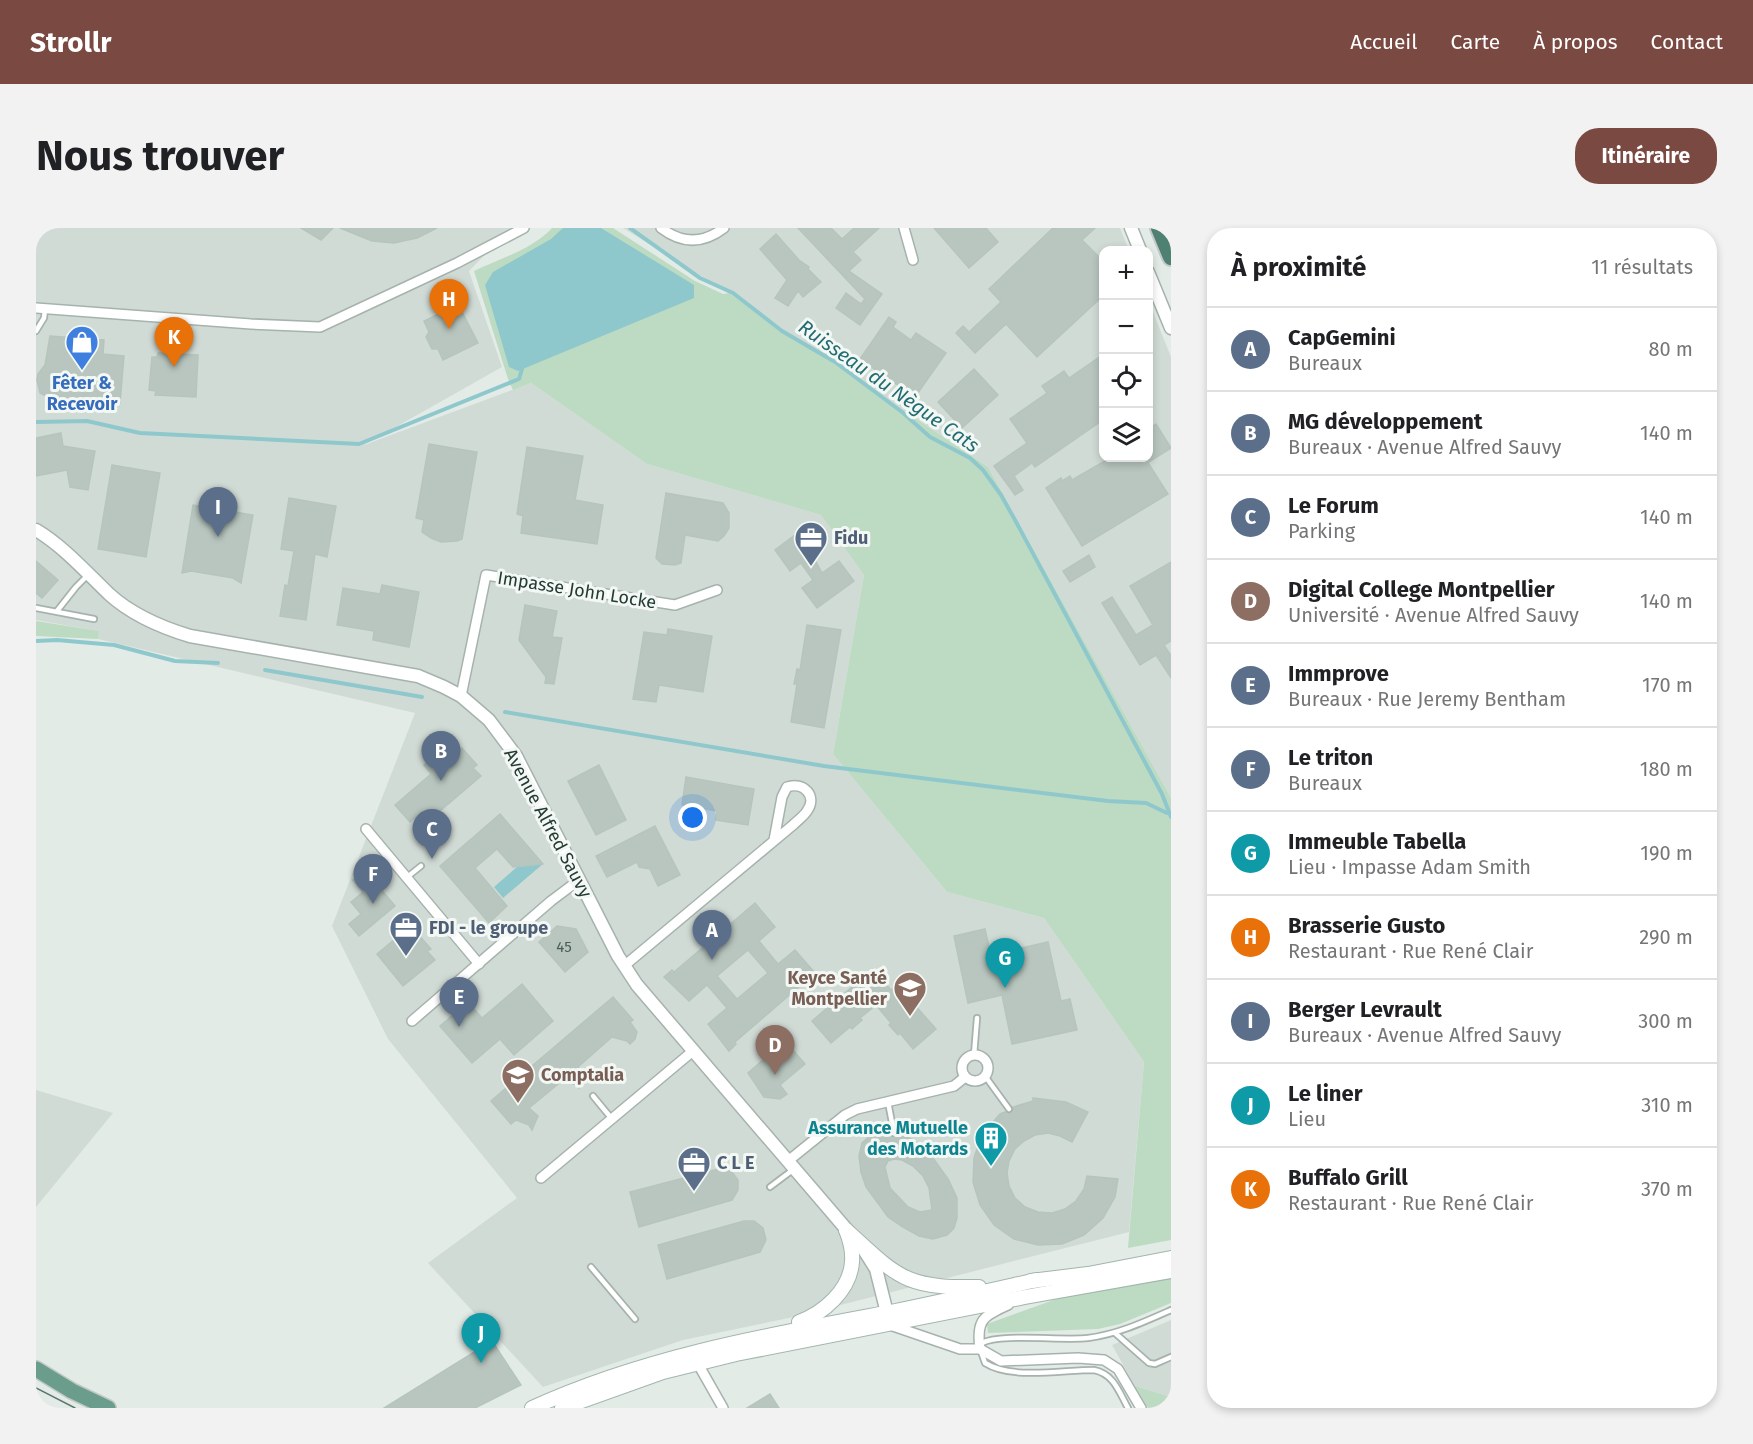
<!DOCTYPE html>
<html lang="fr">
<head>
<meta charset="utf-8">
<style>
	:root { --surface:#fff; --page:#f2f2f2; --text:#202124; --muted:#757577; --line:#e0e0e0; --accent:#7a4941 }
	body { margin:0; font-family:"Fira Sans",sans-serif; background:var(--page); color:var(--text) }
	.controls { position:absolute; right:18px; top:18px; display:grid; overflow:hidden; border-radius:12px; box-shadow:0 3px 9px #0003 }
	.controls button { width:54px; height:54px; display:grid; place-items:center; padding:0; border:0; border-bottom:2px solid var(--line); background:var(--surface); color:var(--text); font:30px sans-serif }
	.you { position:absolute; left:657px; top:590px; width:21px; height:21px; margin:-15px; border:4px solid #fff; border-radius:50%; background:#1a73e8; box-shadow:0 0 0 9px #1a73e833 }
	.badge { display:grid; place-items:center; width:39px; height:39px; border-radius:50%; background:var(--accent); color:#fff; font-size:20px; font-weight:700 }
	.pin { position:absolute; translate:-50% -50px; filter:drop-shadow(0 2px 3px #0008) }
	.pin::after { content:''; position:absolute; top:32px; width:21px; height:18px; background:inherit; clip-path:polygon(0 0,100% 0,50% 100%) }
	.list { margin:0; padding:0; list-style:none }
	h2 { display:flex; justify-content:space-between; align-items:center; height:78px; margin:0; padding:0 24px; font-size:26px }
	h2 small { font-size:20px; font-weight:400; color:var(--muted) }
	.list li { display:grid; grid-template-columns:39px 1fr auto; gap:18px; align-items:center; box-sizing:border-box; height:84px; padding:0 24px; border-top:2px solid var(--line) }
	.list b { display:block; font-size:22px; white-space:nowrap }
	.list p { margin:0; font-size:20px; white-space:nowrap; color:var(--muted) }
	.list em { font-size:20px; font-style:normal; color:var(--muted) }
	.icon { flex:none; width:33px; height:33px; fill:none; stroke:currentColor; stroke-width:2; stroke-linecap:round; stroke-linejoin:round }
	.map { position:relative; flex:none; width:1135px; height:1180px; overflow:hidden; border-radius:24px }
	header { display:flex; align-items:center; gap:36px; box-sizing:border-box; height:84px; padding:0 30px; background:var(--accent); color:#fff }
	header strong { font-size:28px }
	nav { display:flex; gap:33px; margin-inline-start:auto; font-size:21px }
	.intro { display:flex; align-items:center; justify-content:space-between; box-sizing:border-box; height:144px; padding:0 36px }
	h1 { margin:0; font-size:42px }
	.button { padding:15px 27px; border-radius:24px; background:var(--accent); color:#fff; font-size:21px; font-weight:700 }
	main { display:flex; gap:36px; padding:0 36px }
	aside { flex:1; background:var(--surface); border-radius:24px; box-shadow:0 3px 9px #0003 }
	.map>svg:first-child { display:block }
	.built { fill:#d1dbd5 }
	.green { fill:#bddbc2 }
	.water { fill:#8fc8cc }
	.lines { fill:none; stroke-linecap:round; stroke-linejoin:round }
	.stream { stroke:#8fc8cc; stroke-width:4 }
	.building { fill:#b8c6bf; stroke:#b5c5bd; stroke-width:1.5; fill-rule:evenodd }
	.service-casing { stroke:#a6b3ad; stroke-width:8 }
	.minor-casing { stroke:#a6b3ad; stroke-width:12 }
	.tertiary-casing { stroke:#a6b3ad; stroke-width:15 }
	.secondary-casing { stroke:#a2b6ad; stroke-width:16 }
	.primary-casing { stroke:#c2c8c6; stroke-width:18 }
	.trunk-casing { stroke:#c2c8c6; stroke-width:20 }
	.service { stroke:#fff; stroke-width:4.5 }
	.minor { stroke:#fff; stroke-width:9 }
	.tertiary { stroke:#fff; stroke-width:12 }
	.secondary { stroke:#fff; stroke-width:14 }
	.primary { stroke:#6b9d8c; stroke-width:15 }
	.trunk { stroke:#4e8171; stroke-width:16 }
	.tram { stroke:#5e776e; stroke-width:1.5 }
	.labels { text-anchor:middle; dominant-baseline:central; stroke-width:6; stroke-linejoin:round; paint-order:stroke }
	.number-label { font-size:15px; fill:#495e56 }
	.shop-label { font-size:18px; font-weight:bold; fill:#366cbe; stroke:#f3f8f5 }
	.service-label { font-size:18px; font-weight:bold; fill:#4e5e75; stroke:#f3f8f5; text-anchor:start }
	.street-label { font-size:18px; fill:#243b33; stroke:#f3f8f5 }
	.education-label { font-size:18px; font-weight:bold; fill:#785e54; stroke:#f3f8f5; text-anchor:end }
	.culture-label { font-size:18px; font-weight:bold; fill:#0d838f; stroke:#f3f8f5; text-anchor:end }
	.water-label { font-size:20px; font-style:italic; fill:#226c72; stroke:#f3f8f5 }
</style>
</head>
<body>
<header>
<strong>Strollr</strong>
<nav><a>Accueil</a><a>Carte</a><a>À propos</a><a>Contact</a></nav>
</header>
<div class="intro"><h1>Nous trouver</h1><a class="button">Itinéraire</a></div>
<main>
<div class="map">
<svg width="1135" height="1180" viewBox="0 0 1135 1180">
	<rect width="100%" height="100%" fill="#e3ebe7"/>
	<g class="built">
		<path d="M0,0H475L433,43L466,139L328,217L495,155L611,236L785,287L828,347L797,526L911,664L1008,690L1108,834L1093,1004L753,1090L647,1112L507,1159L392,1035L481,970L352,811L296,698L379,485L62,411V403L0,392Z"/>
		<path d="M587,0H1084L1093,22H1068V230H1112L1113,74L1135,129V570L952,239L693,65Z"/>
		<path d="M0,862L77,885L0,979Z"/>
		<path d="M1135,1092V1169L1099,1158L1076,1117Z"/>
	</g>
	<g class="green">
		<path d="M516,0H577L659,53L687,66L693,65L952,239L1135,570V1012L1092,1020L1108,834L1008,690L911,664L797,526L828,347L785,287L611,236L495,155L477,162L472,151L438,43C463,31 497,21 516,0Z"/>
		<path d="M0,393L63,403L62,411L0,408Z"/>
		<path d="M1135,1048V1075L1084,1096L1062,1101L952,1105L951,1096L1026,1069Z"/>
		<path d="M1099,1158L1135,1169V1180H1112Z"/>
	</g>
	<g class="water">
		<path d="M527,0H565L658,57V70L482,143L473,139L449,57L457,44L515,11Z"/>
		<path d="M507,636L467,670L458,659L481,639Z"/>
	</g>
	<g class="lines">
		<g class="stream">
			<path d="M594,0L664,50L697,65L746,103L799,134L866,184L894,209L934,230L947,242L965,267L979,292L1126,566L1135,589"/>
			<path d="M0,194L51,193L104,205L323,216L483,151L486,141"/>
			<path d="M0,413L21,412L78,417L139,433L182,435"/>
			<path d="M229,442L386,469"/>
			<path d="M469,484L788,538L1072,573L1110,575L1131,585"/>
		</g>
	</g>
	<g class="building">
		<path d="M265,0H297L285,12Z"/>
		<path d="M304,0H401L381,10L358,15L336,13Z"/>
		<path d="M762,0H795L806,11L818,0H843L817,24L825,32L813,43L846,66L824,97L800,80L810,65L825,76L829,71Z"/>
		<path d="M898,0H950L962,14L933,40Z"/>
		<path d="M1017,0H1059L1046,12L1068,34V67L1001,129L970,96L939,125L920,105L927,98L933,104L965,74L953,61Z"/>
		<path d="M740,6L763,32L773,39L772,41L785,54L767,69L762,63L752,78L739,70L751,52L724,21Z"/>
		<path d="M422,76L442,115L407,132L402,121H396L390,109L393,104L388,93Z"/>
		<path d="M853,89L860,94L857,99L875,112L880,105L910,125L879,169L824,131Z"/>
		<path d="M14,108L68,112L67,126L88,128L84,175L35,171L34,173L16,171L4,165L1,152L2,146L9,137Z"/>
		<path d="M122,125L162,127L160,169L119,167L120,163L113,162L116,129H121Z"/>
		<path d="M1068,126V191L999,239L996,235L978,248L987,262L979,267L958,238L991,215L974,191L1011,165L1006,158L1028,143L1033,150Z"/>
		<path d="M938,141L962,167L926,200L902,174Z"/>
		<path d="M1120,196L1135,220L1113,234V201Z"/>
		<path d="M25,205L27,218L59,223L52,262L34,259L31,242L0,248V210Z"/>
		<path d="M393,216L441,224L426,311L421,313L405,314L395,310L386,304L388,292L380,290Z"/>
		<path d="M491,219L547,228L539,272L567,277L561,316L485,305L487,288L481,286Z"/>
		<path d="M1074,230H1109L1132,266L1046,318L1010,260L1025,250L1026,253L1034,248L1036,252Z"/>
		<path d="M76,237L124,245L110,329L62,321Z"/>
		<path d="M630,265L687,275L693,285V300L688,308L682,313L649,307L645,335L639,337L626,336L620,330Z"/>
		<path d="M253,270L300,278L291,329L279,326L270,392L244,388L249,357L252,358L258,323L245,321Z"/>
		<path d="M157,277L217,287L205,355L197,350L155,343L146,345Z"/>
		<path d="M775,295L789,315L776,326L786,345L803,333L818,353L781,380L766,360L777,352L765,335L754,343L739,322Z"/>
		<path d="M1053,327L1059,339L1034,354L1027,343Z"/>
		<path d="M0,333L22,352L6,370L0,365Z"/>
		<path d="M1135,334V413L1128,417L1135,428V450L1120,427L1104,437L1066,375L1076,369L1100,407L1117,397L1094,358Z"/>
		<path d="M346,357L383,364L373,419L337,412L338,403L301,397L307,360L344,366Z"/>
		<path d="M489,377L521,383L516,409L526,410L518,456L509,455L510,449L483,412Z"/>
		<path d="M771,397L805,402L788,500L755,494L761,456H758L761,441L764,442Z"/>
		<path d="M632,401L676,408L667,464L623,457L620,474L597,471L608,404L631,407Z"/>
		<path d="M411,517L421,524L426,520L441,537L437,540L445,548L390,595L383,586L374,594L359,577L395,546L388,537Z"/>
		<path d="M563,537L590,592L560,607L532,553Z"/>
		<path d="M650,549L718,561L712,597L680,592L681,583L646,577Z"/>
		<path d="M464,586L507,636L477,639L461,621L439,640L471,678L453,695L404,638Z"/>
		<path d="M619,598L644,647L622,658L614,641L603,639L601,634L571,649L560,628Z"/>
		<path d="M329,642L359,678L323,708L313,696L325,686L315,674L327,664L317,652Z"/>
		<path d="M719,675L739,699L723,713L742,736L759,722L779,745L699,814L700,816L693,823L672,796L691,780L671,757L653,773L628,749L636,742L638,744ZM712,722L732,745L701,771L681,748Z"/>
		<path d="M521,698L540,701L552,724L529,744L503,714Z"/>
		<path d="M372,700L379,709L382,706L395,721L391,723L399,732L367,758L341,726Z"/>
		<path d="M949,701L955,727L1012,714L1025,773L1034,771L1041,802L976,816L966,767L932,775L918,708Z"/>
		<path d="M837,741L855,762L861,757L900,801L877,821L864,805L862,807L853,797L855,795L840,777L824,790L826,792L816,801L814,799L795,815L776,793Z"/>
		<path d="M486,756L517,793L478,827L464,811L436,835L404,798L432,774L446,790Z"/>
		<path d="M577,769L597,792L594,794L601,804L599,811L594,816L591,813L576,809L542,839L549,849L543,860L540,857L527,852L493,880L502,888L496,902L493,897L480,892L475,896L455,873Z"/>
		<path d="M749,813L769,836L744,857L751,866L744,871L728,869L712,845Z"/>
		<path d="M997,870L1030,874L1052,884L1036,914L1024,908L1012,905L999,907L988,913L979,921L973,933L971,945L973,958L979,970L989,979L1002,984L1016,985L1029,981L1040,973L1048,961L1051,948L1082,951L1079,969L1067,990L1048,1007L1026,1016L1002,1017L978,1011L958,997L944,977L937,954L938,930L946,907L964,886L969,884L975,885L977,879L997,873Z"/>
		<path d="M844,904H853L857,909L862,906L868,907L889,919L912,951L921,970V990L918,1000L911,1007L897,1011L883,1008L867,999L852,989L830,959L825,944L823,928L826,915L835,907ZM858,931L866,932L877,938L887,948L893,960L896,982L884,984L872,979L854,960L849,939L852,933Z"/>
		<path d="M686,940L696,944L702,952V962L696,972L603,999L594,964Z"/>
		<path d="M708,993H718L727,1000L730,1012L724,1024L631,1051L622,1017Z"/>
		<path d="M456,1113L485,1157L439,1180H348Z"/>
		<path d="M734,1166L743,1180H711Z"/>
	</g>
	<g class="lines">
		<defs>
			<g id="service">
				<path d="M0,103L8,90L9,81"/>
				<path d="M0,380L58,391"/>
				<path d="M21,383L40,359L52,347"/>
				<path d="M370,650L385,638"/>
				<path d="M938,827L941,790"/>
				<path d="M949,848L973,881"/>
				<path d="M557,868L576,891"/>
				<path d="M852,874L858,905"/>
				<path d="M734,959L758,941"/>
				<path d="M555,1039L599,1091"/>
				<path d="M1079,1105L1113,1135L1119,1136L1135,1129"/>
				<path d="M1092,1180C1083,1164 1078,1146 1058,1142C1026,1142 976,1152 949,1135L944,1121L946,1115C964,1105 1027,1113 1052,1110C1082,1106 1108,1094 1135,1082"/>
			</g>
			<g id="minor">
				<path d="M625,0C646,16 667,16 688,0"/>
				<path d="M868,0L877,32"/>
				<path d="M0,3L2,0"/>
				<path d="M0,80L215,96L284,99L421,35L488,0"/>
				<path d="M425,468L450,347L639,377L681,362"/>
				<path d="M330,601L443,736"/>
				<path d="M588,738L757,597C762,592 768,588 771,583C782,568 767,553 751,559L746,569L738,612"/>
				<path d="M376,793L515,673L543,652"/>
				<circle cx="939" cy="840" r="13"/>
				<path d="M752,933L809,887L821,881L918,858L929,849"/>
				<path d="M505,950L657,823"/>
				<path d="M854,1097L924,1121H944L965,1133L1042,1130L1068,1132L1082,1141L1105,1180"/>
				<path d="M944,1121C940,1092 947,1088 972,1077"/>
				<path d="M662,1136L687,1180"/>
			</g>
			<g id="tertiary">
				<path d="M1095,0L1104,22"/>
				<path d="M1112,44L1135,100"/>
				<path d="M0,302C28,319 49,343 73,366C96,387 124,399 154,408L382,448L408,459L425,468L453,492L480,528L582,728L601,757L817,1009"/>
				<path d="M828,1022L840,1041L853,1093"/>
			</g>
			<g id="secondary">
				<path d="M810,1002C830,1019 849,1041 873,1051C895,1060 920,1059 943,1059"/>
				<path d="M995,1053L1052,1046L1135,1030"/>
				<path d="M763,1094C788,1085 814,1062 816,1034C817,1023 814,1012 810,1002"/>
				<path d="M496,1180C610,1128 732,1107 855,1084C904,1074 952,1063 1001,1052"/>
				<path d="M526,1180L627,1144L700,1126L989,1069L1135,1043"/>
			</g>
			<path id="primary" d="M0,1141L36,1163L72,1180"/>
			<path id="trunk" d="M1123,0L1135,29"/>
		</defs>
		<use href="#service" class="service-casing"/>
		<use href="#minor" class="minor-casing"/>
		<use href="#tertiary" class="tertiary-casing"/>
		<use href="#secondary" class="secondary-casing"/>
		<use href="#primary" class="primary-casing"/>
		<use href="#trunk" class="trunk-casing"/>
		<use href="#service" class="service"/>
		<use href="#minor" class="minor"/>
		<use href="#tertiary" class="tertiary"/>
		<use href="#secondary" class="secondary"/>
		<use href="#primary" class="primary"/>
		<use href="#trunk" class="trunk"/>
		<path class="tram" d="M0,1160L39,1180"/>
	</g>
	<defs>
		<symbol id="shop-pin" viewBox="-11 -11 22 30"><path d="M0 17L-7.5 6A9.5 9.5 0 1 1 7.5 6Z" fill="#3f7fe0" stroke="#f3f8f5"/><path d="M-5-2.5h2.3a2.7 3.5 0 0 1 5.4 0H5L5.5 6h-11ZM-1.5-2.5h3a1.5 2.3 0 0 0-3 0Z" fill="#fff"/></symbol>
		<symbol id="office-pin" viewBox="-11 -11 22 30"><path d="M0 17L-7.5 6A9.5 9.5 0 1 1 7.5 6Z" fill="#5c6f8a" stroke="#f3f8f5"/><path d="M-6-3h4V-5.5h4V-3h4V5H-6ZM-1-4.5V-3h2v-1.5ZM-6 0V1H6V0Z" fill="#fff"/></symbol>
		<symbol id="university-pin" viewBox="-11 -11 22 30"><path d="M0 17L-7.5 6A9.5 9.5 0 1 1 7.5 6Z" fill="#8d6e63" stroke="#f3f8f5"/><path d="M0-5L7-2L0 1L-7-2ZM-4 1L0 2.5L4 1V4Q0 6-4 4Z" fill="#fff"/></symbol>
		<symbol id="building-pin" viewBox="-11 -11 22 30"><path d="M0 17L-7.5 6A9.5 9.5 0 1 1 7.5 6Z" fill="#0f9aa8" stroke="#f3f8f5"/><path d="M-4-6H4V6H1V3H-1V6H-4ZM-2.5-4.3h1.7v1.8h-1.7ZM.8-4.3h1.7v1.8H.8ZM-2.5-1h1.7V.8h-1.7ZM.8-1h1.7V.8H.8Z" fill="#fff"/></symbol>
	</defs>
	<g fill-rule="evenodd">
		<use href="#shop-pin" x="27" y="95" width="38" height="52"/>
		<use href="#office-pin" x="756" y="291" width="38" height="52"/>
		<use href="#office-pin" x="351" y="681" width="38" height="52"/>
		<use href="#university-pin" x="855" y="741" width="38" height="52"/>
		<use href="#university-pin" x="463" y="828" width="38" height="52"/>
		<use href="#building-pin" x="936" y="891" width="38" height="52"/>
		<use href="#office-pin" x="639" y="916" width="38" height="52"/>
	</g>
	<g class="labels">
		<g class="number-label">
			<text x="528" y="719">45</text>
		</g>
		<g class="shop-label">
			<text x="46" y="155">Fêter &amp;<tspan x="46" dy="21">Recevoir</tspan></text>
		</g>
		<g class="service-label">
			<text x="798" y="310">Fidu</text>
			<text x="393" y="700">FDI - le groupe</text>
			<text x="681" y="935">C L E</text>
		</g>
		<g class="street-label">
			<text transform="translate(541 362) rotate(9)">Impasse John Locke</text>
			<text transform="translate(512 595) rotate(62)">Avenue Alfred Sauvy</text>
		</g>
		<g class="education-label">
			<text x="851" y="750">Keyce Santé<tspan x="851" dy="21">Montpellier</tspan></text>
			<text x="505" y="847" text-anchor="start">Comptalia</text>
		</g>
		<g class="culture-label">
			<text x="932" y="900">Assurance Mutuelle<tspan x="932" dy="21">des Motards</tspan></text>
		</g>
		<g class="water-label">
			<text transform="translate(853 158) rotate(35)">Ruisseau du Nègue Cats</text>
		</g>
	</g>
</svg>
<div class="controls">
<button>+</button>
<button>−</button>
<button><svg class="icon" aria-label="locate" viewBox="0 0 24 24"><circle cx="12" cy="12" r="6"/><path d="M12 2v4M12 18v4M2 12h4M18 12h4"/></svg></button>
<button><svg class="icon" aria-label="layers" viewBox="0 0 24 24"><path d="M12 4l9 5-9 5-9-5zM3 14l9 5 9-5"/></svg></button>
</div>
<div class="you"></div>
<div class="pin badge" style="left:676px;top:732px;background:#5c6f8a">A</div>
<div class="pin badge" style="left:405px;top:553px;background:#5c6f8a">B</div>
<div class="pin badge" style="left:396px;top:631px;background:#5c6f8a">C</div>
<div class="pin badge" style="left:739px;top:847px;background:#8d6e63">D</div>
<div class="pin badge" style="left:423px;top:799px;background:#5c6f8a">E</div>
<div class="pin badge" style="left:337px;top:676px;background:#5c6f8a">F</div>
<div class="pin badge" style="left:969px;top:760px;background:#0f9aa8">G</div>
<div class="pin badge" style="left:413px;top:101px;background:#e8710a">H</div>
<div class="pin badge" style="left:182px;top:309px;background:#5c6f8a">I</div>
<div class="pin badge" style="left:445px;top:1135px;background:#0f9aa8">J</div>
<div class="pin badge" style="left:138px;top:139px;background:#e8710a">K</div>
</div>
<aside>
<h2>À proximité<small>11 résultats</small></h2>
<ul class="list">
<li><span class="badge" style="background:#5c6f8a">A</span><div><b>CapGemini</b><p>Bureaux</p></div><em>80 m</em></li>
<li><span class="badge" style="background:#5c6f8a">B</span><div><b>MG développement</b><p>Bureaux · Avenue Alfred Sauvy</p></div><em>140 m</em></li>
<li><span class="badge" style="background:#5c6f8a">C</span><div><b>Le Forum</b><p>Parking</p></div><em>140 m</em></li>
<li><span class="badge" style="background:#8d6e63">D</span><div><b>Digital College Montpellier</b><p>Université · Avenue Alfred Sauvy</p></div><em>140 m</em></li>
<li><span class="badge" style="background:#5c6f8a">E</span><div><b>Immprove</b><p>Bureaux · Rue Jeremy Bentham</p></div><em>170 m</em></li>
<li><span class="badge" style="background:#5c6f8a">F</span><div><b>Le triton</b><p>Bureaux</p></div><em>180 m</em></li>
<li><span class="badge" style="background:#0f9aa8">G</span><div><b>Immeuble Tabella</b><p>Lieu · Impasse Adam Smith</p></div><em>190 m</em></li>
<li><span class="badge" style="background:#e8710a">H</span><div><b>Brasserie Gusto</b><p>Restaurant · Rue René Clair</p></div><em>290 m</em></li>
<li><span class="badge" style="background:#5c6f8a">I</span><div><b>Berger Levrault</b><p>Bureaux · Avenue Alfred Sauvy</p></div><em>300 m</em></li>
<li><span class="badge" style="background:#0f9aa8">J</span><div><b>Le liner</b><p>Lieu</p></div><em>310 m</em></li>
<li><span class="badge" style="background:#e8710a">K</span><div><b>Buffalo Grill</b><p>Restaurant · Rue René Clair</p></div><em>370 m</em></li>
</ul>
</aside>
</main>
</body>
</html>
